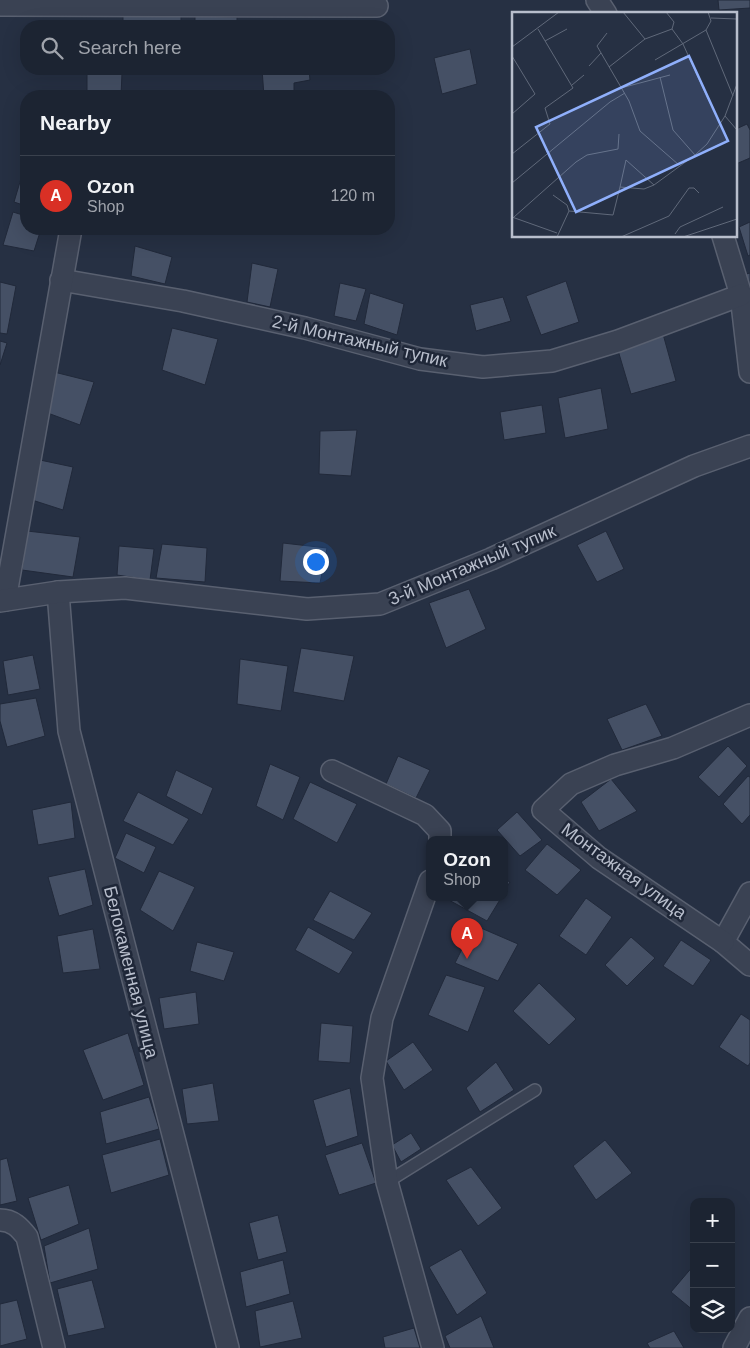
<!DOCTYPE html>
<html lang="en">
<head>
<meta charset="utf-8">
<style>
	:root { --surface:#1c2432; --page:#29303e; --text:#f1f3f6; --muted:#a0a4ac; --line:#3a414d; --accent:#d93025 }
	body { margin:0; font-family:Arial,sans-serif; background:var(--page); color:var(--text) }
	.controls { position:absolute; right:15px; bottom:15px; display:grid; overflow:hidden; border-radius:10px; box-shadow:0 5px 20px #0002 }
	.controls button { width:45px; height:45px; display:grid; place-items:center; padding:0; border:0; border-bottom:1px solid var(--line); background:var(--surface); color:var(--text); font:25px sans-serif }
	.you { position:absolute; left:315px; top:561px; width:18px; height:18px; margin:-12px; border:4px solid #fff; border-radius:50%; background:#1a73e8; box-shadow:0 0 0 8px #1a73e833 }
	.badge { display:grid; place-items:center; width:32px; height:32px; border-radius:50%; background:var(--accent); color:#fff; font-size:16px; font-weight:700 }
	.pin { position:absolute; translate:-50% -41px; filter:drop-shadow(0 1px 2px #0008) }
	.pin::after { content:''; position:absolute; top:26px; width:18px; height:15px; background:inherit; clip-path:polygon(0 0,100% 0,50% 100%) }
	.popup { position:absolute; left:426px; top:836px; width:82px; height:65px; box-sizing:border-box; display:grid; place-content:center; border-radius:10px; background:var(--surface); filter:drop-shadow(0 1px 4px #0005); font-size:16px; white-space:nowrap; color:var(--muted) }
	.popup b { font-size:19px; color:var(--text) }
	.popup::after { content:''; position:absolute; left:50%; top:100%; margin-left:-10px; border:10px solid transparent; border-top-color:var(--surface) }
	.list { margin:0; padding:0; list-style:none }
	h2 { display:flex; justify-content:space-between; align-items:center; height:65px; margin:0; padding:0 20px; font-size:21px }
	h2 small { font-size:16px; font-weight:400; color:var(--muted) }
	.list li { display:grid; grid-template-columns:32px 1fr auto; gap:15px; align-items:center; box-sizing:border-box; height:80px; padding:0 20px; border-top:1px solid var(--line) }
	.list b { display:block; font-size:19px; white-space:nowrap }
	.list p { margin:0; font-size:16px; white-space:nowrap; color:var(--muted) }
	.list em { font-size:16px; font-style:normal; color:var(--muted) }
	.icon { flex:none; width:28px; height:28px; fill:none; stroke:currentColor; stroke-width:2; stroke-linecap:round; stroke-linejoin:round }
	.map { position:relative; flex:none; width:750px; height:1348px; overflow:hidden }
	.search { position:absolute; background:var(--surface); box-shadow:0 5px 20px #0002; left:20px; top:20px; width:375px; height:55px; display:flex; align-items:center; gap:12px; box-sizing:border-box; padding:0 18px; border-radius:20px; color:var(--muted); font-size:19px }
	.panel { position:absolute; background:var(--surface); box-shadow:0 5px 20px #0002; left:20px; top:90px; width:375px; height:145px; border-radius:20px }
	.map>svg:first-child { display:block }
	.building { fill:#455065; stroke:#21293a }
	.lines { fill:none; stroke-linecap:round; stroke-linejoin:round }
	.lane-casing { stroke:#596070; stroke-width:14 }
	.street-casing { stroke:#596070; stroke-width:24 }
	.lane { stroke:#3a4253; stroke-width:11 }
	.street { stroke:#3a4253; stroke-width:21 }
	.labels { text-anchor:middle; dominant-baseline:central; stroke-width:5; stroke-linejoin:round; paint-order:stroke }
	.street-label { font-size:18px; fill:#b8becc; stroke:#1f2738 }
	.inset-road { fill:none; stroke:#60697a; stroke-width:1 }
	.view { fill:#8faffb; fill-opacity:0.15; stroke:#8faffb; stroke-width:2.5 }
	.inset-edge { fill:none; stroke:#b8becc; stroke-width:2.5 }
</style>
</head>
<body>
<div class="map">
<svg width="750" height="1348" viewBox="0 0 750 1348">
	<rect width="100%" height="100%" fill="#263043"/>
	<g class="building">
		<path d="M718,0H750V8L719,10Z"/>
		<rect x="123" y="15" width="58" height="11"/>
		<path d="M195,16L237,17V26H195Z"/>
		<path d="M470,49L477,84L442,94L434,58Z"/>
		<path d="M262,69H309L310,80L294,83V96H264Z"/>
		<path d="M122,73L121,96H87V74Z"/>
		<path d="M747,124L750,130V158L736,164V129Z"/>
		<path d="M25,165L26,166V206L14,202Z"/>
		<path d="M13,212L26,216V229H41L34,251L3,245Z"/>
		<path d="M750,222V255L748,256L739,227Z"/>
		<path d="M135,246L172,257L165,284L131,276Z"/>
		<path d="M252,263L278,269L270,307L247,302Z"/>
		<path d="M750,273V306L742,275Z"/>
		<path d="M566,281L579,322L541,335L526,296Z"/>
		<path d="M0,282L16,286L7,334L0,333Z"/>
		<path d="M340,283L366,289L356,321L334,316Z"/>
		<path d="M370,293L404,304L397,335L364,324Z"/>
		<path d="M503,297L511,321L476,331L470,305Z"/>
		<path d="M172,328L218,339L205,385L162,370Z"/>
		<path d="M663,334L676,381L631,394L617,347Z"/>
		<path d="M0,341L7,343L0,365Z"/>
		<path d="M54,372L94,382L80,425L45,412Z"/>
		<path d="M601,388L608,429L565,438L558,398Z"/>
		<path d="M542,405L546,433L504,440L500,412Z"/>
		<path d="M357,430L351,476L319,474L320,431Z"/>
		<path d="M40,460L73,467L63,510L32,500Z"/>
		<path d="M27,531L80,537L73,577L22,570Z"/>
		<path d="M606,531L624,569L597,582L577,545Z"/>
		<path d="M283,543L327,548L320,583L280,581Z"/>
		<path d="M162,544L207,548L205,582L156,578Z"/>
		<path d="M119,546L154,549L150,580L117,575Z"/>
		<path d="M469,589L486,629L446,648L429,603Z"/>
		<path d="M301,648L354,656L344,701L293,692Z"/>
		<path d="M33,655L40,689L8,695L3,661Z"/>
		<path d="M240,659L288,666L281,711L237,704Z"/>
		<path d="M36,698L45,736L7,747L0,721V704Z"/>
		<path d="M646,704L662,736L622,750L607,719Z"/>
		<path d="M728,746L747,766L719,797L698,777Z"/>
		<path d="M398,756L430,770L416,798L386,784Z"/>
		<path d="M270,764L300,777L283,820L256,806Z"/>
		<path d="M176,770L213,788L202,815L166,796Z"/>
		<path d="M748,776L750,777V815L742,824L723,804Z"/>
		<path d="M611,779L637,811L599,831L581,802Z"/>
		<path d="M310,782L357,804L337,843L293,819Z"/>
		<path d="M138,792L189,819L173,845L123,821Z"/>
		<path d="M71,802L75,838L38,845L32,810Z"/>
		<path d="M517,812L542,840L520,856L497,830Z"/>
		<path d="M126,833L156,847L144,873L115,858Z"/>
		<path d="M547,844L581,870L557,895L525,870Z"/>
		<path d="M85,869L93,905L59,916L48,877Z"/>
		<path d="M159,871L195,887L173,931L140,910Z"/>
		<path d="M504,879L510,882L504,891Z"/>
		<path d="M330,891L372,913L354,940L313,920Z"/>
		<path d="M448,898H501L487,921L447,899Z"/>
		<path d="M586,898L612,917L586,955L559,936Z"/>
		<path d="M474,925L518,944L498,981L455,963Z"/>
		<path d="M308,927L353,952L339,974L295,950Z"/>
		<path d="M93,929L100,969L63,973L57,936Z"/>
		<path d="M631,937L655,958L627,986L605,965Z"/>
		<path d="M681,940L711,960L693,986L663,966Z"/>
		<path d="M197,942L234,952L224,981L190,971Z"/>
		<path d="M446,975L485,987L468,1032L428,1015Z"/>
		<path d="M539,983L576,1019L549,1045L513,1011Z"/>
		<path d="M196,992L199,1024L164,1029L159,998Z"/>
		<path d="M741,1014L750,1020V1063L748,1066L719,1047Z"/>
		<path d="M321,1023L353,1026L350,1063L318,1061Z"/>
		<path d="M128,1033L144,1085L103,1100L83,1050Z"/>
		<path d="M413,1042L433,1070L404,1090L386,1061Z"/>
		<path d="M496,1062L514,1090L480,1112L466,1088Z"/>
		<path d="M213,1083L219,1121L187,1124L182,1089Z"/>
		<path d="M350,1088L358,1136L326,1147L313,1100Z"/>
		<path d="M149,1097L159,1129L106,1144L100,1112Z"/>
		<path d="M411,1133L421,1149L401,1162L392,1145Z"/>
		<path d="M160,1139L169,1175L111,1193L102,1155Z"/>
		<path d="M605,1140L632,1173L596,1200L573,1166Z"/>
		<path d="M362,1143L376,1183L339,1195L325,1155Z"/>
		<path d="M7,1158L17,1201L0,1205V1160Z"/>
		<path d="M471,1167L502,1208L478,1226L446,1180Z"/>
		<path d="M69,1185L79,1224L41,1240L28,1198Z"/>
		<path d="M278,1215L287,1252L258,1260L249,1223Z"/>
		<path d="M89,1228L98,1269L50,1283L44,1246Z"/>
		<path d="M461,1249L487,1293L457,1315L429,1267Z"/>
		<path d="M283,1260L290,1294L246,1307L240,1272Z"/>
		<path d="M694,1265V1311L671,1292Z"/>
		<path d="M92,1280L105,1328L68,1336L57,1289Z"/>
		<path d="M17,1300L27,1339L0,1346V1304Z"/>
		<path d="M293,1301L302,1338L260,1347L255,1311Z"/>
		<path d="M481,1316L494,1348H450L445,1336Z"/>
		<path d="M414,1328L420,1348H385L383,1337Z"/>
		<path d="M674,1331L684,1348H650L647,1343Z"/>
	</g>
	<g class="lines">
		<defs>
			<path id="lane" d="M387,1182L535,1090"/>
			<g id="street">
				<path d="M597,0L606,14"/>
				<path d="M0,5L377,6"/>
				<path d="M723,236L741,295L750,372"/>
				<path d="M61,280L183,301L305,328L420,359L483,367L552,361L618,341L741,295"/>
				<path d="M58,592L69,731L228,1348"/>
				<path d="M5,600L71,229"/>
				<path d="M0,601L58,592L125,588L307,609L380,604L491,559L694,466L750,446"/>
				<path d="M332,771L425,815L440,831V840"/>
				<path d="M430,881L382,1018L372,1078L387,1182L433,1348"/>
				<path d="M750,893L723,942L750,965"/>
				<path d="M723,942L599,858L543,810L571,784L615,765L673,748L750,715"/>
				<path d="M0,1220C13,1220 20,1228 27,1237L54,1348"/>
				<path d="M734,1348L750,1318"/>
			</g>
		</defs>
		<use href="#lane" class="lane-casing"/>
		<use href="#street" class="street-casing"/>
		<use href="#lane" class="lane"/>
		<use href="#street" class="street"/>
	</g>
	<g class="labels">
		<g class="street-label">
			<text transform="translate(360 341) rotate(13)">2-й Монтажный тупик</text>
			<text transform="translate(472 565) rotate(-23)">3-й Монтажный тупик</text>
			<text transform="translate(624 871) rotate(36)">Монтажная улица</text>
			<text transform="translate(131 972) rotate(76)">Белокаменная улица</text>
		</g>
	</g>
	<g transform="translate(512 12)">
		<rect width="225" height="225" fill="#263043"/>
		<path class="inset-road" d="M111,0L133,27L160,17L171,32L196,87M154,0L162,10L160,17M196,0L199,9L194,18L221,84M199,6L225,7M95,21L85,34L117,89L128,119L167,153M33,29L55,17M0,35L47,0M0,44L23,82L0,102M143,48L194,18M77,54L89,41M97,55L133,27M148,65L161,118L183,143M60,73L72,63M109,76L158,63M213,104L225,118M225,118V138M0,142L38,112L33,96L61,76L26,17M0,171L98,90L113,81M108,175L114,148L142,173M41,183L55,193L57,199M0,205L45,221M2,205L64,150L75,143L106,137L107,122M163,222L168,215L211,195M45,225L57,199L101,203L108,175L132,177L142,173L183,143L195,132L213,104L225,72M109,225L157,204L177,176H182L187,181M171,225L225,207"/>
		<path class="view" d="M177,44L216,129L64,200L24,115Z"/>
		<rect width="225" height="225" class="inset-edge"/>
	</g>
</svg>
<div class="controls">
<button>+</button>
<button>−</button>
<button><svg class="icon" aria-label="layers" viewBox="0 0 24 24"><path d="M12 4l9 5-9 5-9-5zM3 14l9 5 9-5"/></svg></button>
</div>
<div class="you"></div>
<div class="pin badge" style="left:467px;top:959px">A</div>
<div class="popup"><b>Ozon</b>Shop</div>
<div class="search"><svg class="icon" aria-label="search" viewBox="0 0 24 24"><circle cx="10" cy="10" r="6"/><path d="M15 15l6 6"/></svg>Search here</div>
<section class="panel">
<h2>Nearby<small></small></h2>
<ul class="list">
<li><span class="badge">A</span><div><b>Ozon</b><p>Shop</p></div><em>120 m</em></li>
</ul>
</section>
</div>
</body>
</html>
